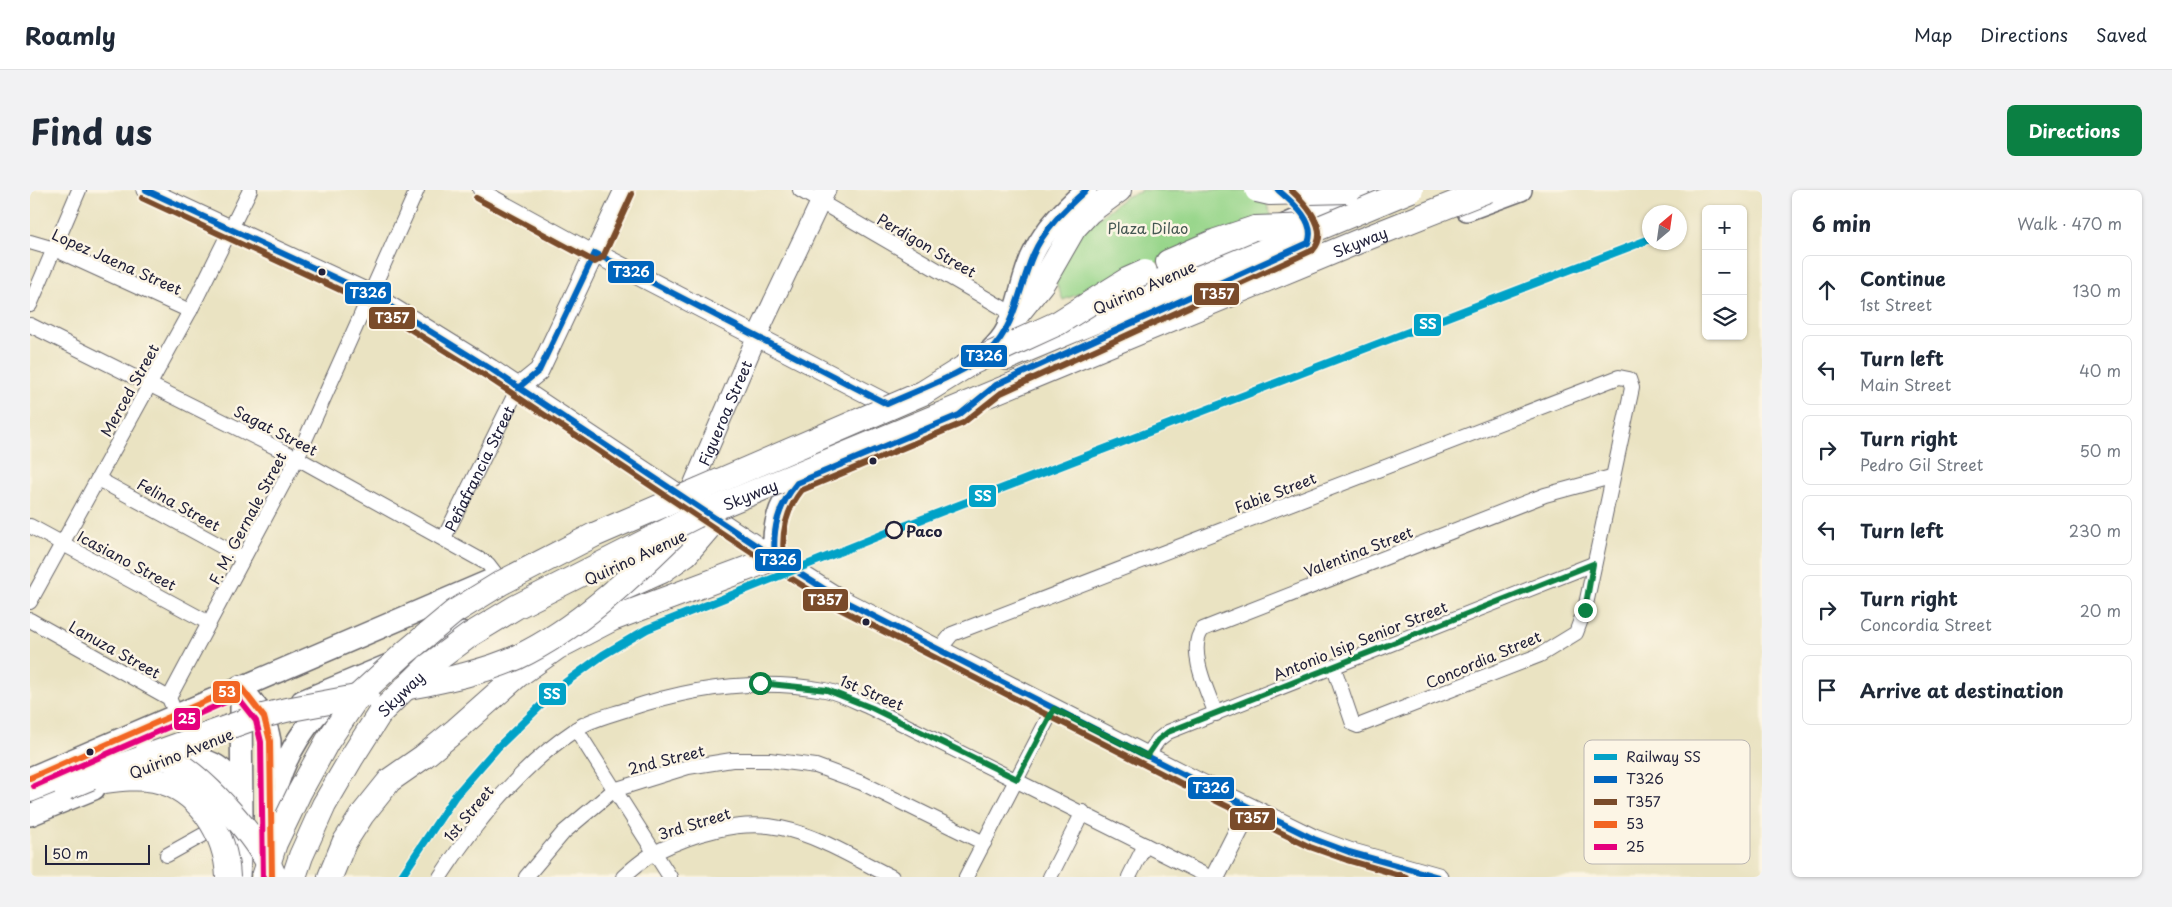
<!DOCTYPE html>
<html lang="en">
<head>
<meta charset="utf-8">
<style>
	:root { --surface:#fff; --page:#f2f2f3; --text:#1f2937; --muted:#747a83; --line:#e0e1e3; --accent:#0b8043 }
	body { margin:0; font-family:"Playpen Sans",sans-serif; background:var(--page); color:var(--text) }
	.controls { position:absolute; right:15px; top:15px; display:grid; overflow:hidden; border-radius:8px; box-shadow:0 1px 4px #0004 }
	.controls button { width:45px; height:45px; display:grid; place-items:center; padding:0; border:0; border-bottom:1px solid var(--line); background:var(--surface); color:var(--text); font:25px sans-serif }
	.compass { position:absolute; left:1612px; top:15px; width:45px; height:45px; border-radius:50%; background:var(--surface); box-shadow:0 1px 4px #0004; rotate:29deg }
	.scale { position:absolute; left:15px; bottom:12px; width:105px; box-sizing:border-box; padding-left:5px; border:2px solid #22223b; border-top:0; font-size:14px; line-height:18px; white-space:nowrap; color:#22223b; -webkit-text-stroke:4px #fcf5e5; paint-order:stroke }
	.stop { position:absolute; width:15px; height:15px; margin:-11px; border:4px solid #0b8043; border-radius:50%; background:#fff }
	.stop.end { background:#0b8043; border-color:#fff; box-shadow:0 1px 5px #0008 }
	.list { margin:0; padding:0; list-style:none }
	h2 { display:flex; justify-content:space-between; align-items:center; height:65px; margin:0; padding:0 20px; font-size:21px }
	h2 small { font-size:16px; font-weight:400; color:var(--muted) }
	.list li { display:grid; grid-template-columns:32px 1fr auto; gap:15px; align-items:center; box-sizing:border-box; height:70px; margin:0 10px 10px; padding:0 10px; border:1px solid var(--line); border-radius:8px }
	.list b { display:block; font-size:19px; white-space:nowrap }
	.list p { margin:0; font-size:16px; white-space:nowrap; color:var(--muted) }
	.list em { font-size:16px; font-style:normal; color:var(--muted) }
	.icon { flex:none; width:28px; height:28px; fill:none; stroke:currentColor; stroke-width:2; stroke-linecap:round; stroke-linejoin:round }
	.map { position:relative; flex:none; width:1732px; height:687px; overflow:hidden; border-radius:8px }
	header { display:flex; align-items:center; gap:30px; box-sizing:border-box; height:70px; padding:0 25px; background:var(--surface); border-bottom:1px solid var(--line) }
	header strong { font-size:24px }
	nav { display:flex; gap:28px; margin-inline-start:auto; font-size:18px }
	.intro { display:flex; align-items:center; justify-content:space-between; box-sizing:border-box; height:120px; padding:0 30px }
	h1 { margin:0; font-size:35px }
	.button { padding:12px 22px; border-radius:8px; background:var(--accent); color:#fff; font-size:18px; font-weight:700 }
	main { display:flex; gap:30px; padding:0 30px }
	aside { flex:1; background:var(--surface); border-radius:8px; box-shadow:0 1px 4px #0004 }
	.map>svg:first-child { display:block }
	.green { fill:#98d68b; stroke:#5d7c63 }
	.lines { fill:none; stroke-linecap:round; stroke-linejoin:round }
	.street-casing { stroke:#68666a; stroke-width:16 }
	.secondary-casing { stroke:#68666a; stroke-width:21 }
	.primary-casing { stroke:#68666a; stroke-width:24 }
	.highway-casing { stroke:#68666a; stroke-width:26 }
	.street { stroke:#fff; stroke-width:14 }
	.secondary { stroke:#fff; stroke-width:19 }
	.primary { stroke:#fff; stroke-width:21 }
	.highway { stroke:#fff; stroke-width:24 }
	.highway-bridge-casing { stroke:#68666a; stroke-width:26; stroke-linecap:butt }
	.highway-bridge { stroke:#fff; stroke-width:24 }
	.bus-1-casing { stroke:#fcf5e5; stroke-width:10 }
	.bus-2-casing { stroke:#fcf5e5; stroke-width:10 }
	.bus-3-casing { stroke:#fcf5e5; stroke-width:10 }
	.bus-4-casing { stroke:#fcf5e5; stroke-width:10 }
	.bus-1 { stroke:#0065bd; stroke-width:6 }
	.bus-2 { stroke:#7a4b2a; stroke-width:6 }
	.bus-3 { stroke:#f26522; stroke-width:6 }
	.bus-4 { stroke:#e5007d; stroke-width:6 }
	.rail-1-casing { stroke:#fcf5e5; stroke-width:11 }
	.rail-1 { stroke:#02a2c7; stroke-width:8 }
	.route { stroke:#0b8043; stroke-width:6 }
	.bus-dot { fill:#22223b; stroke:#fcf5e5; stroke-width:2 }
	.stop-dot { fill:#fcf5e5; stroke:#22223b; stroke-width:2.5 }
	.labels { text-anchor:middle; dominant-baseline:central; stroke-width:5; stroke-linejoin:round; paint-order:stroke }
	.park-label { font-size:15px; fill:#455853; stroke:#fcf5e5 }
	.street-label { font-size:15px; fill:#22223b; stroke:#fcf5e5 }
	.stop-label { font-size:15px; font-weight:bold; fill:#22223b; stroke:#fcf5e5; text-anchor:start }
	.key { fill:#fcf5e5; stroke:#bbb6b2; stroke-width:1 }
	.key-label { font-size:14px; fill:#22223b }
	.line-badge { stroke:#fcf5e5; stroke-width:2 }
	.badge-label { font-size:14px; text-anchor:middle; font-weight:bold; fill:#fff }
</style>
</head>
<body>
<header>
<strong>Roamly</strong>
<nav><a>Map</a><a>Directions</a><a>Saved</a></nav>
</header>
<div class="intro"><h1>Find us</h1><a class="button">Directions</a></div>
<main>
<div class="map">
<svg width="1732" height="687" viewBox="0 0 1732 687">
	<rect width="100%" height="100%" fill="#fcf5e5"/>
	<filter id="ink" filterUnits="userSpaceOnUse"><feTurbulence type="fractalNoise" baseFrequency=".02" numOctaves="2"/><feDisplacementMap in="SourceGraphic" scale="10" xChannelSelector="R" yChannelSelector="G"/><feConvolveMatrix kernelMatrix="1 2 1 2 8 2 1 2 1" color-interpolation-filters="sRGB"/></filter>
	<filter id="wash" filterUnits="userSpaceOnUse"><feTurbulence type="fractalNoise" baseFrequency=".0096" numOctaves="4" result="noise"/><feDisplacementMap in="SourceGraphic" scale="20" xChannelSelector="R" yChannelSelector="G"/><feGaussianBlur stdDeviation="1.12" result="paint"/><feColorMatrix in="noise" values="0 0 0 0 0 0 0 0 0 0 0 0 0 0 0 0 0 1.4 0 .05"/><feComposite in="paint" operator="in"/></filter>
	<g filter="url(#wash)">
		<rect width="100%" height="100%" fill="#eae3c2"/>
		<path class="green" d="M1110,0H1226L1232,3L1242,27L1033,110L1024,88L1046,46L1095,7L1110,2Z"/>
	</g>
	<g filter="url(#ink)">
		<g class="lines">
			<defs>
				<g id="street">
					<path d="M450,0L565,63"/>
					<path d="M770,0L983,124"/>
					<path d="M0,52L24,59L160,121"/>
					<path d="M0,115L49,0"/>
					<path d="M0,135L267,268L458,374L468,387"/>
					<path d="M68,289L213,368"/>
					<path d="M0,336L179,433"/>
					<path id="s1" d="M414,348L488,198"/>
					<path d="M0,412L160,121L220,0"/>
					<path d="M0,430L139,508L142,515"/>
					<path d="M909,460L922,444L1589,187L1599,189L1602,198L1555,419L1546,443L1510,465L1328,536L1323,534L1304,478"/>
					<path d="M139,508L267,268L387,0"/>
					<path d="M1186,524C1178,503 1156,458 1173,439L1515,305L1581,287"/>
					<path d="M546,539L640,687"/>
					<path d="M1117,566L1128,550L1138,542L1563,374"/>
					<path d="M137,665L189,636"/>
					<path d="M410,687C445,633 491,576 545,540C560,529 581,525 598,519C662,497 728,488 795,500C811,503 827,512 841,518L1179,687"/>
					<path d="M496,687L534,642L584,600L658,577L702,570H739L786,576L832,593L954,653"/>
					<path d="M593,687C603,678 614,668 626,662C662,644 710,629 751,638C790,646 827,670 862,687"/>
					<path d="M936,687L1023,519"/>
					<path d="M1020,687L1053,622"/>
					<path d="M1099,687L1115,655"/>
				</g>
				<g id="secondary">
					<path d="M116,0L340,104L461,179L745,368L812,410L1168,592L1284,649L1319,662L1408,687"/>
					<path d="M565,63L857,214"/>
					<path d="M488,198L509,181L594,0"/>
					<path id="s2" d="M657,309L726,148L796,0"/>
					<path d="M1185,687L1220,618"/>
				</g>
				<g id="primary">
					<path d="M1437,20L1491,0"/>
					<path d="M1070,116L1273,27L1347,0"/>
					<path d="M1098,135L1248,67"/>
					<path d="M955,166C963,158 972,150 977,139C990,115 991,86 1004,62C1016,38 1036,18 1056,0"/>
					<path d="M745,368C741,339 747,315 767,293"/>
					<path d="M210,496C226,515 236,527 240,551L242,659"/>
					<path d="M272,511L435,443"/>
					<path d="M141,567C175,565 196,574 211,605"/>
					<path d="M0,588L459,391"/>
					<path d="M246,600C255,565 277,530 305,507"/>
					<path d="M0,625L64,599"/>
					<path d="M209,687L212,624L211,517"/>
				</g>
				<g id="highway">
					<path d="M1138,72L1186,51L1225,38"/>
					<path d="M980,133L1013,92L1044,38L1059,22L1089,0"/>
					<path d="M977,168L1125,106"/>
					<path d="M587,401L632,381L656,364L686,329"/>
					<path d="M0,600L83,566"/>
					<path d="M300,687L314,653L332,625L360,590L393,567L426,540L487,486L528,457L582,429L745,368"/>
				</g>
			</defs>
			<use href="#street" class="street-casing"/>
			<use href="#secondary" class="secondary-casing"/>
			<use href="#primary" class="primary-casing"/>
			<use href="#highway" class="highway-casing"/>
			<use href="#street" class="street"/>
			<use href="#secondary" class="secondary"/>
			<use href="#primary" class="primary"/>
			<use href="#highway" class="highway"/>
			<defs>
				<g id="highway-bridge">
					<path d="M1227,0L1240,3L1319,1"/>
					<path d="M1225,38L1282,36"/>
					<path d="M1125,106L1381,0"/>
					<path d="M375,498C413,490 452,483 488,467C548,438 597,391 644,345"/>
					<path d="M117,563C125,566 135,567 143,571C176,590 228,648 243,683"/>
					<path d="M74,591C91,589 108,587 124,590C169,599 196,644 198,687"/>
					<path d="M36,598L82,579L218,530L256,520L337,505"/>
					<path d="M234,687L245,653L269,603L297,552L328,506L376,462L424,422L471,393L564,345L893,203L941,173L1028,133L1097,90L1115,82"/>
					<path id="s3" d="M264,687L271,666L294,615L322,567L350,523L397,477L440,445L486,417L666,326L1327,52L1458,0"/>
				</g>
			</defs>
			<use href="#highway-bridge" class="highway-bridge-casing"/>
			<use href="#highway-bridge" class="highway-bridge"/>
			<defs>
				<g id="bus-1">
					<path d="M116,0L340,104L461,179L745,368L812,410L1168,592L1284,649L1319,662L1408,687"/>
					<path d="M488,198L509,181L565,63L857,214C885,201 938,182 959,162C986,136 989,97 1003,65C1014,39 1035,19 1056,0"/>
					<path d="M745,368C742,339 748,316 767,293L929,225L966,195L1278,53C1287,32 1262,12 1248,0"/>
				</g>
				<g id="bus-2">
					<path d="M112,8L336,112L456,186L740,375L808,418L1164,600L1280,657L1317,670L1376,687"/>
					<path d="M446,8L565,72L573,67L602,4"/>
					<path d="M754,367C751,341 756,320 772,300L933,233L971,203L1283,60C1301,40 1276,14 1261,0"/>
				</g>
				<path id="bus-3" d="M0,588L210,496L234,527L240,551L242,687"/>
				<path id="bus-4" d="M4,596L207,507L226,531L231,552L233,687"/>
			</defs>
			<use href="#bus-1" class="bus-1-casing"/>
			<use href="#bus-2" class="bus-2-casing"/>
			<use href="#bus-3" class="bus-3-casing"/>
			<use href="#bus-4" class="bus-4-casing"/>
			<use href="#bus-1" class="bus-1"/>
			<use href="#bus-2" class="bus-2"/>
			<use href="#bus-3" class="bus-3"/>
			<use href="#bus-4" class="bus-4"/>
			<defs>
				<path id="rail-1" d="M371,687L425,606L467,558L532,495L573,465L617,439L864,340L1620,49"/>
			</defs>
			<use href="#rail-1" class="rail-1-casing"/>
			<use href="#rail-1" class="rail-1"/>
		</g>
	</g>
	<g class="lines" filter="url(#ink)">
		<path class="route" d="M730,493L797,500L842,518L987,589L1024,519L1117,566L1128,550L1138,542L1563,374L1555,420"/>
	</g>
	<g class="bus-dot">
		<circle cx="292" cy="82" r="4.5"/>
		<circle cx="843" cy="271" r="4.5"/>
		<circle cx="836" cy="432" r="4.5"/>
		<circle cx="60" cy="562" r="4.5"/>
	</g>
	<circle class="stop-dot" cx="864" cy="340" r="8"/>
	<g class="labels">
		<g class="park-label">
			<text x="1118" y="37">Plaza Dilao</text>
		</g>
		<g class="street-label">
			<text stroke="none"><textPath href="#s3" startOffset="1279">Skyway</textPath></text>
			<text transform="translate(897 55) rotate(30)">Perdigon Street</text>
			<text transform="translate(87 71) rotate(24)">Lopez Jaena Street</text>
			<text transform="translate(1114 97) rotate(-24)">Quirino Avenue</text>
			<text transform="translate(99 200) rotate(-61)">Merced Street</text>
			<text stroke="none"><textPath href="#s2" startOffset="94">Figueroa Street</textPath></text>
			<text transform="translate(246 240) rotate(27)">Sagat Street</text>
			<text stroke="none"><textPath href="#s1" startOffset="78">Peñafrancia Street</textPath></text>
			<text transform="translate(1245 302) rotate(-21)">Fabie Street</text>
			<text stroke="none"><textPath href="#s3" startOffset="619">Skyway</textPath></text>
			<text transform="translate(149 314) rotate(29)">Felina Street</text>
			<text transform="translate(217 328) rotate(-62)">F. M. Gernale Street</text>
			<text transform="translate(1328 361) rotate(-21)">Valentina Street</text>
			<text transform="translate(605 367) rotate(-25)">Quirino Avenue</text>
			<text transform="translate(97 370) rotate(28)">Icasiano Street</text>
			<text transform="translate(1330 450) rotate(-22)">Antonio Isip Senior Street</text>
			<text transform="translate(85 459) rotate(29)">Lanuza Street</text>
			<text transform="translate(1453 469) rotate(-23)">Concordia Street</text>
			<text transform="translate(842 502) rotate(23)">1st Street</text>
			<text stroke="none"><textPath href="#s3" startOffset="214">Skyway</textPath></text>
			<text transform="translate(151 563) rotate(-22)">Quirino Avenue</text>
			<text transform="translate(636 569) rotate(-14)">2nd Street</text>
			<text transform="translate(438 623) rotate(-50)">1st Street</text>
			<text transform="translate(664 633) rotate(-17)">3rd Street</text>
		</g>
		<g class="stop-label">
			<text x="876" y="340">Paco</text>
		</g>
	</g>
	<rect x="1554" y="550" width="166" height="124" rx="8" class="key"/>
	<rect x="1564" y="564" width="23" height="6" fill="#02a2c7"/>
	<rect x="1564" y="586" width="23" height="7" fill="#0065bd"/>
	<rect x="1564" y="609" width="23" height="6" fill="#7a4b2a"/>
	<rect x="1564" y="631" width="23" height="7" fill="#f26522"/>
	<rect x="1564" y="654" width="23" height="6" fill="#e5007d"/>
	<g class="key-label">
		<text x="1596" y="572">Railway SS</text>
		<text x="1596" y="594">T326</text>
		<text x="1596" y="617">T357</text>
		<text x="1596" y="639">53</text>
		<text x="1596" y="662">25</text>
	</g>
	<g class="line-badge">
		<rect x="577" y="70" width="48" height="24" rx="5" fill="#0065bd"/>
		<rect x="314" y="91" width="48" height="24" rx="5" fill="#0065bd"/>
		<rect x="1163" y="92" width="47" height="24" rx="5" fill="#7a4b2a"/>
		<rect x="338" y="116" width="48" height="24" rx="5" fill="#7a4b2a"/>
		<rect x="1383" y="123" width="29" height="24" rx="5" fill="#02a2c7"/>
		<rect x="930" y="154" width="48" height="24" rx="5" fill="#0065bd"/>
		<rect x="938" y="294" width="29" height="24" rx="5" fill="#02a2c7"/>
		<rect x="724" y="358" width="48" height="24" rx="5" fill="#0065bd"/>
		<rect x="772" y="398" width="47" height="24" rx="5" fill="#7a4b2a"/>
		<rect x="182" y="490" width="29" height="24" rx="5" fill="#f26522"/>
		<rect x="508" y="492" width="29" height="24" rx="5" fill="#02a2c7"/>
		<rect x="143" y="517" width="28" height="24" rx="5" fill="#e5007d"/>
		<rect x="1157" y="586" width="48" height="24" rx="5" fill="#0065bd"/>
		<rect x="1199" y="617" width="47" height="24" rx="5" fill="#7a4b2a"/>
	</g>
	<g class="badge-label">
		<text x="601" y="87">T326</text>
		<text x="338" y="108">T326</text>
		<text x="1187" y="109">T357</text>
		<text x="362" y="133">T357</text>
		<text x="1398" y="139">SS</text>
		<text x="954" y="171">T326</text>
		<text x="953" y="311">SS</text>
		<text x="748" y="375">T326</text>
		<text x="795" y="415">T357</text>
		<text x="197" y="507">53</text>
		<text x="522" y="509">SS</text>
		<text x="157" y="534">25</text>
		<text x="1181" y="603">T326</text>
		<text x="1222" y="633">T357</text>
	</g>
</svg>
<div class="controls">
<button>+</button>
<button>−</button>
<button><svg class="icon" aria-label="layers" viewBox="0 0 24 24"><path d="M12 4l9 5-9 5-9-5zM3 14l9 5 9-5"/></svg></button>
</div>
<svg class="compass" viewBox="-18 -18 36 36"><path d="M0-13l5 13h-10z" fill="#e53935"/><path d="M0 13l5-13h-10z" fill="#747a83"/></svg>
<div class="scale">50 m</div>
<div class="stop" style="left:730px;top:493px"></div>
<div class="stop end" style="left:1555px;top:420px"></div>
</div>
<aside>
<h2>6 min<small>Walk · 470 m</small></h2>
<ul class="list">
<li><svg class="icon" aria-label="ahead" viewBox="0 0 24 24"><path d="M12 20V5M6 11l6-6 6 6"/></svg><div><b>Continue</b><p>1st Street</p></div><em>130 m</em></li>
<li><svg class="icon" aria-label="left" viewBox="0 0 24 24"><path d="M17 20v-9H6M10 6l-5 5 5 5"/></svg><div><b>Turn left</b><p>Main Street</p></div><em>40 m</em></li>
<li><svg class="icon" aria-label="right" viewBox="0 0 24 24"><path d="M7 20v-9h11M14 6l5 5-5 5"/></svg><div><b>Turn right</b><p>Pedro Gil Street</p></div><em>50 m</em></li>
<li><svg class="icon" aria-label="left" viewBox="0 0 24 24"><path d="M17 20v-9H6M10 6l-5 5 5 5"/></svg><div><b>Turn left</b></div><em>230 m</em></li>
<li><svg class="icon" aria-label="right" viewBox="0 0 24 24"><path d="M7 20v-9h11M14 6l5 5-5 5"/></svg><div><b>Turn right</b><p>Concordia Street</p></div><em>20 m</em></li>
<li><svg class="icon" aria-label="arrive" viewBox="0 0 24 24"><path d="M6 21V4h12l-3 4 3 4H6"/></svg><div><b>Arrive at destination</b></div></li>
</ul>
</aside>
</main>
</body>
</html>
